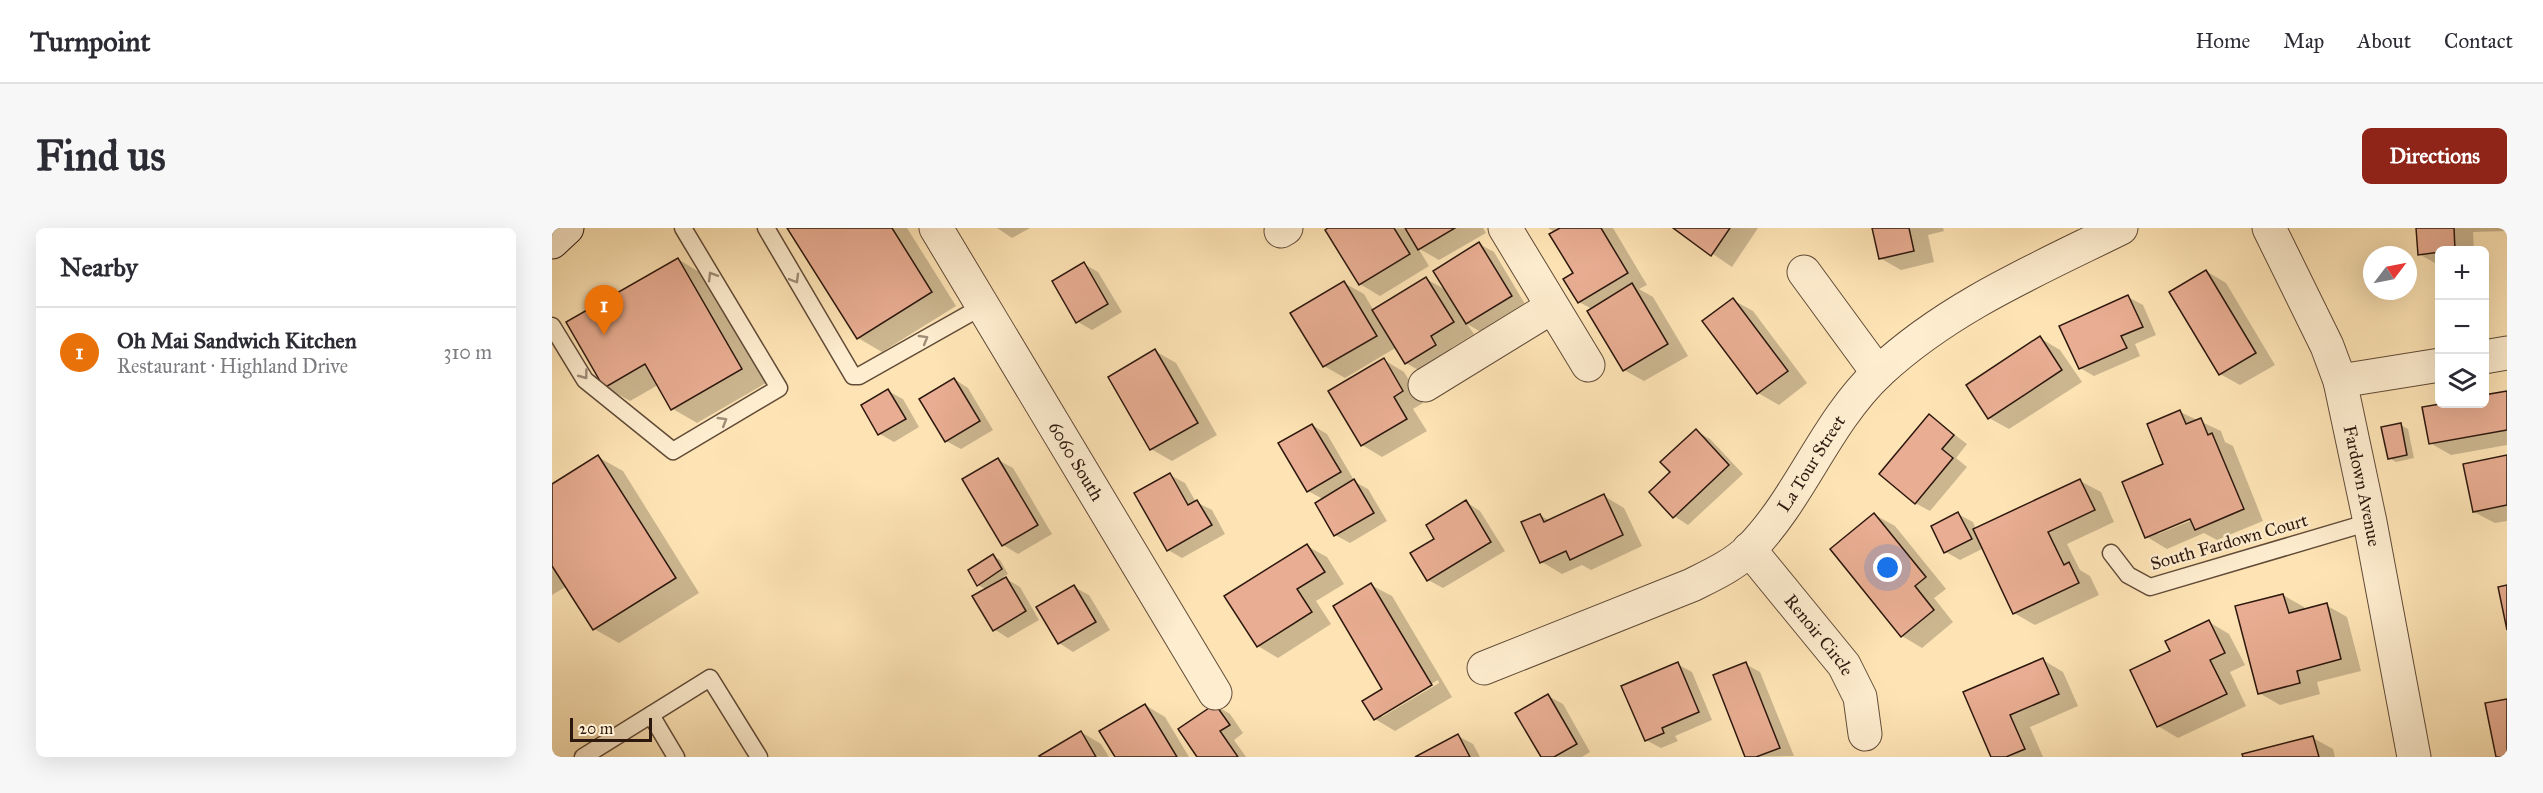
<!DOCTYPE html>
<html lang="en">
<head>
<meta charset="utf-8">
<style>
	:root { --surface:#fff; --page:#f7f7f7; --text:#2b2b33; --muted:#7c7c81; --line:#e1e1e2; --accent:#8f2418 }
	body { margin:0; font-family:"IM FELL Great Primer",serif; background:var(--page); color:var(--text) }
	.controls { position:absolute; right:18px; top:18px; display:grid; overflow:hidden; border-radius:9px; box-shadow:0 6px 24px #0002 }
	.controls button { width:54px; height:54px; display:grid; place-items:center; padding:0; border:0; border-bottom:2px solid var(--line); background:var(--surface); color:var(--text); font:30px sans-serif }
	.compass { position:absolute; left:1811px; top:18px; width:54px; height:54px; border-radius:50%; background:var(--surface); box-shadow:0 6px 24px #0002; rotate:58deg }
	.scale { position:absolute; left:18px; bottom:15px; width:82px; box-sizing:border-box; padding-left:6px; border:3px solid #2d180e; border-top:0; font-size:16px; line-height:21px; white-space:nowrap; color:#2d180e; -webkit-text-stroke:4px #feedcf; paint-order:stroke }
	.you { position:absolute; left:1336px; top:340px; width:21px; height:21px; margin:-15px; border:4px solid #fff; border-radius:50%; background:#1a73e8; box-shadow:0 0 0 9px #1a73e833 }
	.badge { display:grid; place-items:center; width:39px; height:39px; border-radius:50%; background:var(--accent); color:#fff; font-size:20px; font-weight:700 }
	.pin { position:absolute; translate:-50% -50px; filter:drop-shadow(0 2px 3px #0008) }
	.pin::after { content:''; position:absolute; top:32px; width:21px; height:18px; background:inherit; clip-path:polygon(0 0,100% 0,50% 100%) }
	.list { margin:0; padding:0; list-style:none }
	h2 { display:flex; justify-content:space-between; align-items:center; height:78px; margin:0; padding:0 24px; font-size:26px }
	h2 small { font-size:20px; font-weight:400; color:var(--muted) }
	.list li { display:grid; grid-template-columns:39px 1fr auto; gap:18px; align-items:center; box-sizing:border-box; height:90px; padding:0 24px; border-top:2px solid var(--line) }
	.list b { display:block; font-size:22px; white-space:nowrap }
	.list p { margin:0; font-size:20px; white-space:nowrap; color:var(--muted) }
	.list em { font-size:20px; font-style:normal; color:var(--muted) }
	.icon { flex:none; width:33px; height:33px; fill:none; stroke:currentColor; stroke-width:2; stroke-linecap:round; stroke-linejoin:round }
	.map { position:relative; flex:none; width:1955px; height:529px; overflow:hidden; border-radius:9px }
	header { display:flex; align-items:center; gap:36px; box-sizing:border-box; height:84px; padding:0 30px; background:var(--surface); border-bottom:2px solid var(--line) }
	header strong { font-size:28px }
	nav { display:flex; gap:33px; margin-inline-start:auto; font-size:21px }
	.intro { display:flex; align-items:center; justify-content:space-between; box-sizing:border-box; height:144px; padding:0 36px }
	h1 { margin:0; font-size:42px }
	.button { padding:15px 27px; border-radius:9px; background:var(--accent); color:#fff; font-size:21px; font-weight:700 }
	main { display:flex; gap:36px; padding:0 36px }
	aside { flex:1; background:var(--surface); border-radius:9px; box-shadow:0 6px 24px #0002 }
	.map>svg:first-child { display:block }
	.shadow { fill:#0003; fill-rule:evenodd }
	.building { fill:#e8ad92; stroke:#2d180e; stroke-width:1.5 }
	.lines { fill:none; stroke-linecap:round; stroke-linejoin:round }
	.lane-casing { stroke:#614b38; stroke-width:19 }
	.street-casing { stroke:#614b38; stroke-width:35 }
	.secondary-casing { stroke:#2d180e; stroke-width:35 }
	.lane { stroke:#feedcf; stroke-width:16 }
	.street { stroke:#feedcf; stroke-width:33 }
	.secondary { stroke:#feedcf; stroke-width:33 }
	.oneway { stroke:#a08d78 }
	.labels { text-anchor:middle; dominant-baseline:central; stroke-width:4.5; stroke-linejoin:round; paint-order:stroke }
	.street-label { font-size:18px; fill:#2d180e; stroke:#feedcf }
</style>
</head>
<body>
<header>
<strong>Turnpoint</strong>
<nav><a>Home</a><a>Map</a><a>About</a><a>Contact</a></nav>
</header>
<div class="intro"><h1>Find us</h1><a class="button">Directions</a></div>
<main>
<aside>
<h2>Nearby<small></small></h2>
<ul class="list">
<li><span class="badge" style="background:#e8710a">1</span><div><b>Oh Mai Sandwich Kitchen</b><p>Restaurant · Highland Drive</p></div><em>310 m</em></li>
</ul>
</aside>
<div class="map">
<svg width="1955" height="529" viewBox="0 0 1955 529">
	<rect width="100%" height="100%" fill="#fee4b5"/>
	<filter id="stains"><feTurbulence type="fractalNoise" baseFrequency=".00333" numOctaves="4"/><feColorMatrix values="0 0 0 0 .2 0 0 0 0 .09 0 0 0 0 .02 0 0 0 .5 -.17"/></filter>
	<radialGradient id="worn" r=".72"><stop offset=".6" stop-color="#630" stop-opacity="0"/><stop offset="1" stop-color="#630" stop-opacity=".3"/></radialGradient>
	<g class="shadow">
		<path d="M237,0H355L404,78L330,124L306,110Z"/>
		<path d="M445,0H478L460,10Z"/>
		<path d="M779,0H931L934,5L887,32L866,20L877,38L828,68L808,56Z"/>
		<path d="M996,0H1061L1095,57L1087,61L1101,69L1136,128L1092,153L1072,142L1040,81L1027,74L1023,45L1003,4Z"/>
		<path d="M1123,0H1206L1180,39Z"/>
		<path d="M1322,0H1391L1392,3L1376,7L1382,34L1349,42L1328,30Z"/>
		<path d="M1866,0H1955V3L1921,4L1922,22H1888V38L1867,26Z"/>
		<path d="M927,16L942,24L973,76L929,104L915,96L922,106L899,120L904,129L875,147L854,135L845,119L793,150L772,138L792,55L812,66L822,83L874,51L894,62Z"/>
		<path d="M126,31L150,46L214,155L145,195L121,181L106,157L78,173L53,159Z"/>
		<path d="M532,36L546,44L570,84L540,102L526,94Z"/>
		<path d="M1654,43L1674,55L1723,137L1688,157L1668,146Z"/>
		<path d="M1576,69L1591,77L1604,107L1583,116L1588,128L1542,148L1528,140Z"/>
		<path d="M1181,72L1201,83L1255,155L1227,177L1206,165Z"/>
		<path d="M1488,110L1508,122L1530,154L1457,201L1437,190Z"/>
		<path d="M603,123L624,135L665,207L620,233L599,221Z"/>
		<path d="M832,132L852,144L871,175L861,181L875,203L830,229L810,217Z"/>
		<path d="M402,151L416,160L441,202L409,221L394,213Z"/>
		<path d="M336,163L351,171L367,199L342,214L328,206Z"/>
		<path d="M1955,165V217L1899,227L1878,215L1872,180L1897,176H1932Z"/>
		<path d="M1628,184L1669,203L1673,214L1681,218L1711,293L1665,312L1652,305L1615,321L1595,309ZM1645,287L1646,290L1606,306V303Z"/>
		<path d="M1378,188L1415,216L1404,230L1415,239L1378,283L1363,275Z"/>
		<path d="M760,197L775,206L803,254L816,261L835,293L798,315L783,307L771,271L756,263Z"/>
		<path d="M1849,197L1856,201L1862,230L1844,234L1837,230Z"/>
		<path d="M1144,203L1158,211L1191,246L1136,297L1122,288L1120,244Z"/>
		<path d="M46,229L71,243L147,365L67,415L42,401L15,358L0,367V258Z"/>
		<path d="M1955,229V293L1943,295L1922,284Z"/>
		<path d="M446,232L461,240L500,306L466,326L451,317L412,252Z"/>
		<path d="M618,247L633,255L644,274L660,282L673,306L630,330L616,322Z"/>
		<path d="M1528,253L1549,264L1562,294L1515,316L1528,342L1538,348L1547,367L1483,397L1462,385L1432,320L1408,332L1394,324L1406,286L1421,294L1424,301Z"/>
		<path d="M1052,268L1072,280L1090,318L1039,342L1030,337L1010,346L990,334L988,287L998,293Z"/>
		<path d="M914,274L928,283L953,323L891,360L876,352L884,312Z"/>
		<path d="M1323,287L1343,298L1394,361L1382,370L1401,394L1370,420L1350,408Z"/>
		<path d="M755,318L775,329L792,356L764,373L779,396L726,430L706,418Z"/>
		<path d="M441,328L448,332L456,346L451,349L468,359L487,392L456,410L442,401L435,362L426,357Z"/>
		<path d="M819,357L840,368L900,469L843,503L823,491L832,461ZM886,452L887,455L830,489V485Z"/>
		<path d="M522,359L537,367L558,402L521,424L507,415Z"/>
		<path d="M1731,367L1752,379L1753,383L1774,377L1795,389L1809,443L1765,454L1768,466L1728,477L1707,465Z"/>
		<path d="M1657,394L1677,406L1693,437L1678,444L1694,478L1626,510L1606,498L1620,424Z"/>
		<path d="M1491,432L1511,444L1526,478L1478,499L1491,529H1440L1413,465Z"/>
		<path d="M1125,436L1140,444L1160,492L1123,508L1126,513L1109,520L1094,512Z"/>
		<path d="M1193,436L1208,444L1242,528L1195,529Z"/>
		<path d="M996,468L1011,476L1038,524L1030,529H990Z"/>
		<path d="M593,477L613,489L637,529H564Z"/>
		<path d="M663,477L678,486L691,505L682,512L694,529H647Z"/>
		<path d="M529,504L549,516L557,529H489Z"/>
		<path d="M906,508L921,516L928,529H866Z"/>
		<path d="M1761,510L1781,521L1783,529H1692Z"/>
	</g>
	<g class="building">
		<path d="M235,0H340L380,64L305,111Z"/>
		<path d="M776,0H842L858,26L807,57L773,2Z"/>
		<path d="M853,0H903L866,22Z"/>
		<path d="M1008,0H1049L1076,45L1026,75L1011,51L1021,45L997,6Z"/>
		<path d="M1121,0H1178L1159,28Z"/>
		<path d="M1320,0H1357L1362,23L1327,31Z"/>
		<path d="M1864,0H1902L1903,22L1866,27Z"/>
		<path d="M927,14L960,68L914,96L881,43Z"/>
		<path d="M126,30L190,141L119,182L93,136L52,160L14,94Z"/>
		<path d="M532,34L556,76L524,95L500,53Z"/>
		<path d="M1654,42L1704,125L1667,147L1617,64Z"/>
		<path d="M874,49L902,94L879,108L884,117L853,136L820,82Z"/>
		<path d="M792,53L825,108L771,139L738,85Z"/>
		<path d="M1080,55L1116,116L1071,143L1035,83Z"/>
		<path d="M1576,67L1591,99L1569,108L1575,120L1527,141L1507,98Z"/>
		<path d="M1181,70L1236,143L1205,166L1150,93Z"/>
		<path d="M1488,108L1510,142L1436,191L1414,157Z"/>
		<path d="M603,121L646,195L598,222L556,149Z"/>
		<path d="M832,130L851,163L842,169L855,191L809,218L776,163Z"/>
		<path d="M402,150L428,193L393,214L367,171Z"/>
		<path d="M336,161L354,191L326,207L309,177Z"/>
		<path d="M1955,163V202L1877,216L1870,179L1888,176H1932V167Z"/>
		<path d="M1628,182L1634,196L1649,190L1656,207L1660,205L1692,281L1643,302L1638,291L1593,310L1570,254L1611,236L1595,196Z"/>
		<path d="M1377,186L1402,207L1390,221L1401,230L1363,276L1327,246Z"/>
		<path d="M1849,195L1855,227L1836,231L1829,199Z"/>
		<path d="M760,196L789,244L755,264L726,215Z"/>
		<path d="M1144,201L1177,237L1121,290L1097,264L1118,244L1108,234Z"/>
		<path d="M46,227L124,350L41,402L0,338V256Z"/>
		<path d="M1955,227V277L1921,284L1911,236Z"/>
		<path d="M446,230L486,297L450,318L410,251Z"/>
		<path d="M618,245L636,277L645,272L660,297L615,323L582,265Z"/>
		<path d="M802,251L822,285L782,308L763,275Z"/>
		<path d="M1528,251L1543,282L1496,304L1512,337L1517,334L1527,355L1461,386L1421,301Z"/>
		<path d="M1052,266L1071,307L1018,332L1014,323L988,335L969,294L988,286L992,294Z"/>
		<path d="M914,272L939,314L875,353L858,325L882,311L874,297Z"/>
		<path d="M1406,284L1420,311L1392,325L1379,298Z"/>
		<path d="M1322,285L1374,349L1363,358L1382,382L1349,409L1278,321Z"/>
		<path d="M755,316L773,344L745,361L760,384L705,419L672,368Z"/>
		<path d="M441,326L450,341L425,358L416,342Z"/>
		<path d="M454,349L474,383L441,403L420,368Z"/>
		<path d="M819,355L880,457L822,492L810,473L830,461L781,378Z"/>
		<path d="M522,357L544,394L506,416L484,379Z"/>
		<path d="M1955,357V402L1946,359Z"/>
		<path d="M1731,366L1737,385L1775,375L1789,431L1745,443L1748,455L1706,466L1683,378Z"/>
		<path d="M1657,392L1673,425L1658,432L1675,466L1605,499L1578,442L1618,423L1613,413Z"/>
		<path d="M1491,430L1507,466L1458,487L1473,521L1454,529H1439L1411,464Z"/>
		<path d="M1126,434L1147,484L1110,500L1112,505L1093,513L1069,458Z"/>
		<path d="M1194,434L1228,520L1204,529H1193L1161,447Z"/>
		<path d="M996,466L1025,516L1002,529H989L963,485Z"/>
		<path d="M1955,471V529H1944L1933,475Z"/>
		<path d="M593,476L625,529H563L547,503Z"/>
		<path d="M663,476L678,497L668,503L686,529H645L626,501Z"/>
		<path d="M529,503L544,529H488L487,528Z"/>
		<path d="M906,506L918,529H863Z"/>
		<path d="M1761,508L1767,529H1691L1690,526Z"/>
	</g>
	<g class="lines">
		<defs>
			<g id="lane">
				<path d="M214,0L301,148H307L431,78"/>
				<path d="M0,98L33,152L121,223L227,160L131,0"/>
				<path d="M1559,325L1576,347L1598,359L1818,294"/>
				<path d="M99,487L124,529"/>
				<path d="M31,529L158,450L207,529"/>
			</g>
			<g id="street">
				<path id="s1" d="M384,0L663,465"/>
				<path d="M953,0L1036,137"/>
				<path id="s2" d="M1717,0L1775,118L1788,153L1818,294L1862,529"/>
				<path d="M729,3L734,0"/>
				<path d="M1252,44L1326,145"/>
				<path d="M1932,129L1955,125"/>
				<path d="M1788,153L1888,137"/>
				<path d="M873,157L1000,79"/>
				<path id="s3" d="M1197,321L1292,437L1308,469L1313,506"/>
				<path id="s4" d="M932,440L1140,357C1160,347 1182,337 1198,321C1249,269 1273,195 1327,144C1397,79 1484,42 1569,0"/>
			</g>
			<path id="secondary" d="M0,14L15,0"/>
		</defs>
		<use href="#lane" class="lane-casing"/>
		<use href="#street" class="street-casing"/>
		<use href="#secondary" class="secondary-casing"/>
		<use href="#lane" class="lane"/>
		<use href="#street" class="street"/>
		<use href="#secondary" class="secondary"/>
	</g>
	<defs><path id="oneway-chevron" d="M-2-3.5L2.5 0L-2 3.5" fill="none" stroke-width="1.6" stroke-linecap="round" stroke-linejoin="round" transform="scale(1.5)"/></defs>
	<g class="oneway">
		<use href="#oneway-chevron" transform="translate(160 48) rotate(-121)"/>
		<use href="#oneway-chevron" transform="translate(243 51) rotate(60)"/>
		<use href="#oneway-chevron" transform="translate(372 111) rotate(-30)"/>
		<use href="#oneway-chevron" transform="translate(32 147) rotate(53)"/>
		<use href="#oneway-chevron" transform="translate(171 193) rotate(-31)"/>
	</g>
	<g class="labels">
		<g class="street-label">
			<text stroke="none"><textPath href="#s1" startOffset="272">6060 South</textPath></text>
			<text stroke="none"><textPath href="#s4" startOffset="398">La Tour Street</textPath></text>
			<text stroke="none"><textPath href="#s2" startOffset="276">Fardown Avenue</textPath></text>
			<text transform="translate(1677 314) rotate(-16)">South Fardown Court</text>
			<text stroke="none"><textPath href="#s3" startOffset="111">Renoir Circle</textPath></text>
		</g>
	</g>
	<rect width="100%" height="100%" filter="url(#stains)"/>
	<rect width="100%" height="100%" fill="url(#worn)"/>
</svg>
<div class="controls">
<button>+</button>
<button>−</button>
<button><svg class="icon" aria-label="layers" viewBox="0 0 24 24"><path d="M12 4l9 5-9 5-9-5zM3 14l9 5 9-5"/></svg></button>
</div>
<svg class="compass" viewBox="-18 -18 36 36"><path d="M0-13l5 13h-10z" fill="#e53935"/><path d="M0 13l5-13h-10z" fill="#7c7c81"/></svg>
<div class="scale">20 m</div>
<div class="you"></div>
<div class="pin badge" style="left:52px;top:107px;background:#e8710a">1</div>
</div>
</main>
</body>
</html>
